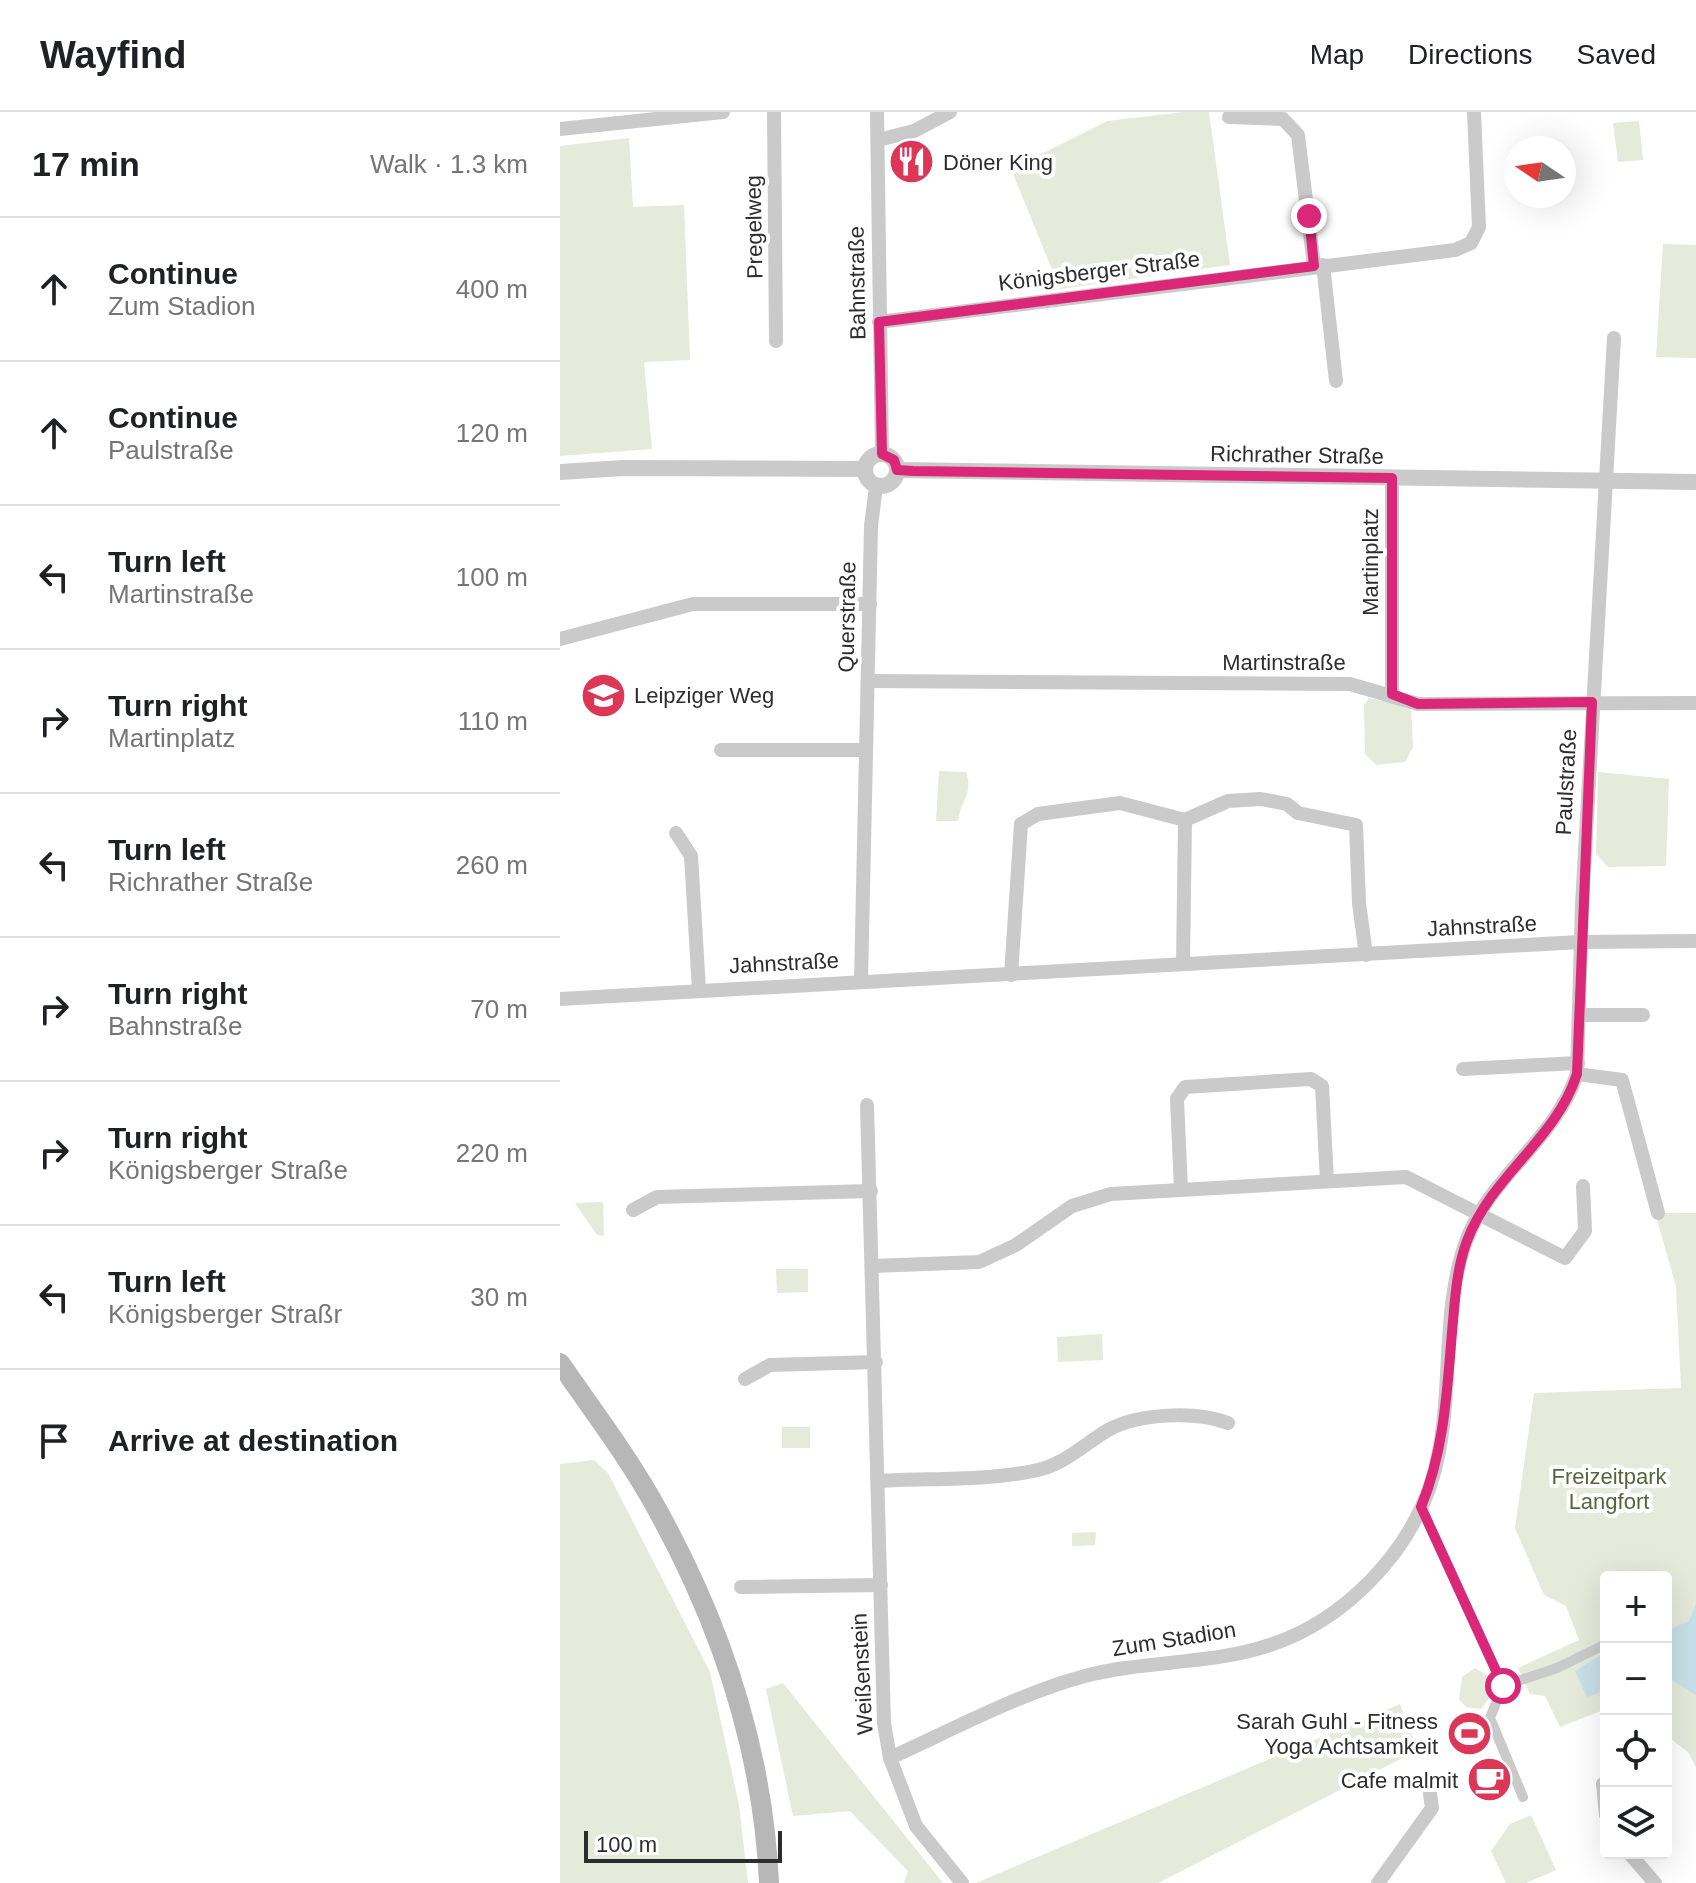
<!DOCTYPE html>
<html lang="en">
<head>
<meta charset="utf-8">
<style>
	:root { --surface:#fff; --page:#f2f2f2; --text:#202124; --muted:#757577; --line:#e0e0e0 }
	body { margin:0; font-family:Helvetica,sans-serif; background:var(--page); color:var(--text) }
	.controls { position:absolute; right:24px; bottom:24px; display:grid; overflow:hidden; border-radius:8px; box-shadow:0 8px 32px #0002 }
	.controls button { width:72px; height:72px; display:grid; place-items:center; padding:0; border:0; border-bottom:2px solid var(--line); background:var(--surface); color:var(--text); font:40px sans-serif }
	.compass { position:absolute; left:944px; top:24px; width:72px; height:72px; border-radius:50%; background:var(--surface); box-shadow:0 8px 32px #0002; rotate:283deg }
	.scale { position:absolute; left:24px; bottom:20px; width:198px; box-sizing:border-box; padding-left:8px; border:4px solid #2d2d2d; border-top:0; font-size:22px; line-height:28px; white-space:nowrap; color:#2d2d2d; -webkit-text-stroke:6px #fff; paint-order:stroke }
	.stop { position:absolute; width:24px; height:24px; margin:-18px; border:6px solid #db2777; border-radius:50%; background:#fff }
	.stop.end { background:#db2777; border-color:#fff; box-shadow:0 2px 8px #0008 }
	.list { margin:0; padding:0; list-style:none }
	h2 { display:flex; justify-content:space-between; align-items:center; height:104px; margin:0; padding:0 32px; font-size:34px }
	h2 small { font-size:26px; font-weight:400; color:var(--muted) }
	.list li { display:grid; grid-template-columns:52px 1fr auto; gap:24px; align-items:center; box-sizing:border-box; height:144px; padding:0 32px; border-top:2px solid var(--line) }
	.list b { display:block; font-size:30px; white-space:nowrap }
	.list p { margin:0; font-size:26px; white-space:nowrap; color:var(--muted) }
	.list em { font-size:26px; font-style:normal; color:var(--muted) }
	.icon { flex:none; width:44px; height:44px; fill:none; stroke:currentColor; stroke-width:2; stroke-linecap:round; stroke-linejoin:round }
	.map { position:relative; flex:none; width:1136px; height:1771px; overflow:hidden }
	header { display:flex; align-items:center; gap:48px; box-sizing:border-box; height:112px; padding:0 40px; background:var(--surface); border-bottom:2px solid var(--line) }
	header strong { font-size:38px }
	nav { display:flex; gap:44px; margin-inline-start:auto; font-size:28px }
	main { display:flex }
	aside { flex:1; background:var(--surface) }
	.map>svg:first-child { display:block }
	.green { fill:#e5eadb }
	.water { fill:#c8e0e9 }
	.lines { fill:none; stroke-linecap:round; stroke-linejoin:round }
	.pedestrian { stroke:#cacaca; stroke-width:10 }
	.minor { stroke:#cacaca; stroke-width:14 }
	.tertiary { stroke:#cacaca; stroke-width:16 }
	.secondary { stroke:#b7b7b7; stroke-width:20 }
	.route { stroke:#db2777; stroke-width:10 }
	.labels { text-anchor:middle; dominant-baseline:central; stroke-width:8; stroke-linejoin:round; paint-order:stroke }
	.poi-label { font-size:22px; fill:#2d2d2d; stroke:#fff; text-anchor:start }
	.street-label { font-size:22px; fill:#2d2d2d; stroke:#fff }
	.park-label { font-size:22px; fill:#55663d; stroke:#fff }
</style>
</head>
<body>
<header>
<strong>Wayfind</strong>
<nav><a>Map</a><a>Directions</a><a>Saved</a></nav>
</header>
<main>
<aside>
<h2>17 min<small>Walk · 1.3 km</small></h2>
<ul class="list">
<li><svg class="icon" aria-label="ahead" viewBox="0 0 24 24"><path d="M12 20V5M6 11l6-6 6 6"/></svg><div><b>Continue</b><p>Zum Stadion</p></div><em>400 m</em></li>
<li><svg class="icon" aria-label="ahead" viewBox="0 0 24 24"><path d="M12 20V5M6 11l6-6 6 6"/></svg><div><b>Continue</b><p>Paulstraße</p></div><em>120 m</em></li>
<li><svg class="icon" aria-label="left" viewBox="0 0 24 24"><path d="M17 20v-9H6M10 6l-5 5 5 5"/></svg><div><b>Turn left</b><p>Martinstraße</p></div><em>100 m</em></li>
<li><svg class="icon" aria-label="right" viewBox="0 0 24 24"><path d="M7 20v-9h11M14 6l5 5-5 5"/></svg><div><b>Turn right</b><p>Martinplatz</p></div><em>110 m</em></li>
<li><svg class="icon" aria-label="left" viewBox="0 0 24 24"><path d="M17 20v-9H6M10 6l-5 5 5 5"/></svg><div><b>Turn left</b><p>Richrather Straße</p></div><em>260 m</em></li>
<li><svg class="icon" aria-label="right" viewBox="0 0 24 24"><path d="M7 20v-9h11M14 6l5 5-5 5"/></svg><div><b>Turn right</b><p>Bahnstraße</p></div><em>70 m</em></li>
<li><svg class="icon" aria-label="right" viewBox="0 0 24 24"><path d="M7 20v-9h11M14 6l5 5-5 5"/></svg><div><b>Turn right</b><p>Königsberger Straße</p></div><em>220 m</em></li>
<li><svg class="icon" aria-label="left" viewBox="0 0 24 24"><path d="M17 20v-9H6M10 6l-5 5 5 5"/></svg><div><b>Turn left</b><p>Königsberger Straßr</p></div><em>30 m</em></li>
<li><svg class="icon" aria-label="arrive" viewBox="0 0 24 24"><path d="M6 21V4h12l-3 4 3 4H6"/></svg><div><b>Arrive at destination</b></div></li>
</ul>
</aside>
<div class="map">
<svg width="1136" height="1771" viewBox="0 0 1136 1771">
	<rect width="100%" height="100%" fill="#fff"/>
	<g class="green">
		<path d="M624,0H649L670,153L500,177L451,57L547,9Z"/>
		<path d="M1079,9L1083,48L1058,50L1053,11Z"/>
		<path d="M69,26L73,95L124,93L130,248L84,250L92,337L0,344V34Z"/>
		<path d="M1103,132L1136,133V246L1096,245Z"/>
		<path d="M809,586L851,595L853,635L845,650L816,653L805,642L804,594Z"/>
		<path d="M379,659L406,660C414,682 400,689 398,709H376Z"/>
		<path d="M1038,660L1109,667L1106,754L1048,755L1036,742Z"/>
		<path d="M43,1090L44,1124L37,1123L15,1091Z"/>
		<path d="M1095,1101H1136V1656L1129,1641L1106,1623V1465H1046V1597L1000,1615L985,1584L970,1582L958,1556L1019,1528L1006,1494L984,1483L955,1416L974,1281L1121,1276L1116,1174Z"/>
		<path d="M248,1157V1180L217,1181L216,1157Z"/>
		<path d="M542,1222L543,1248L498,1250L497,1225Z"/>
		<rect x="222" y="1315" width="28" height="21"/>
		<path d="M34,1348L48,1361L150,1560L179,1693L188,1771H0V1352Z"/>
		<path d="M536,1420L535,1433L512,1434V1421Z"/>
		<path d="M915,1556L937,1570L936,1577L921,1597L906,1595L899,1587L902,1565Z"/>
		<path d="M223,1571L383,1771H344L348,1759L290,1699L233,1704L206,1577Z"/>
		<path d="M840,1592L858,1638L598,1771H416Z"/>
		<path d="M971,1703L996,1758L966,1771H946L931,1739L950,1712Z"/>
	</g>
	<g class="water">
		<path d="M1136,1492V1583L1106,1564V1519L1129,1509Z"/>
		<path d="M1039,1544L1046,1555V1578L1027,1585L1015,1559Z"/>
	</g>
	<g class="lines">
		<g class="pedestrian">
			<path d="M861,1395L943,1574"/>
			<path d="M943,1574L930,1606L963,1685"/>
			<path d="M943,1574L997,1556L1046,1532"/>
		</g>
		<g class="minor">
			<path d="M214,0L216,229"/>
			<path d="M317,0L322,342"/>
			<path d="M669,5L723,7L738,23L754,154"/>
			<path d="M0,17L163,0"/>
			<path d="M318,28L354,19L390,0"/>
			<path d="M763,153L776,269"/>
			<path d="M319,210L895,138L911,131L919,115L914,0"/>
			<path d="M0,527L133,492H310"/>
			<path d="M308,569L790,572L858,592L1136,591"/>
			<path d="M832,582V366"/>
			<path d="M161,638H306"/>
			<path d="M116,721L131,744L139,878"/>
			<path d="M623,852L625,708"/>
			<path d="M451,863L461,712L478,702L560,691L625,708L668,689L701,687L727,692L738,701L796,713L799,791L806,843"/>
			<path d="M301,869L311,414L316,374"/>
			<path d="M0,887L1020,830L1136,829"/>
			<path d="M1020,903H1083"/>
			<path d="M903,957L1018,951"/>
			<path d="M1017,962L1062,968L1098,1101"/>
			<path d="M307,993L324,1611L330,1646L356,1714L402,1771"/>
			<path d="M621,1078L617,987L625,975L751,967L762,974L767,1069"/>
			<path d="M73,1098L97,1085L311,1079"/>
			<path d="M313,1154L419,1150L456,1133L512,1094L551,1082L846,1065L1005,1146L1025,1119L1023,1074"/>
			<path d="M185,1267L210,1253L316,1250"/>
			<path d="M319,1369C369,1366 424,1369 473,1359C503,1354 523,1333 548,1318C579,1301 636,1299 668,1311"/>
			<path d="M181,1475L321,1473"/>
			<path d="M330,1646C394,1617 458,1582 525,1564C586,1548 651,1553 710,1533C783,1509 847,1444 871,1371C896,1294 879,1208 905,1132C928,1065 995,1029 1017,962L1022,793L1054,226"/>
			<path d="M1043,1672L1046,1703"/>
			<path d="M1069,1741L1095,1771"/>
			<path d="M818,1771L872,1696L870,1682"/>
		</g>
		<g class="tertiary">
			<circle cx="321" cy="358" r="16"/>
			<path d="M337,358L1136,370"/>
			<path d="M0,360L63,356L305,357"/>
		</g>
		<path class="secondary" d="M0,1251C33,1299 70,1347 98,1399C162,1515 203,1638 209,1771"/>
	</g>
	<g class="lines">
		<path class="route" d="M749,104L754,154L319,210L322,342L334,348L337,358L353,359L832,366V582L858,592L1032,590L1017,962C996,1028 931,1064 907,1129C896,1158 895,1190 892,1220C887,1280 884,1339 861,1395L943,1574"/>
	</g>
	<defs>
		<symbol id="restaurant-disc" viewBox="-11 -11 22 22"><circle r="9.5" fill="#dc3756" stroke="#fff"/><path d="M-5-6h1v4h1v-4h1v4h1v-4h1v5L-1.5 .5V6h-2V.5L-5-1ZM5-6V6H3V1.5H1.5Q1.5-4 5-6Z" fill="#fff"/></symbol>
		<symbol id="school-disc" viewBox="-11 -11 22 22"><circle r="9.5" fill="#dc3756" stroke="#fff"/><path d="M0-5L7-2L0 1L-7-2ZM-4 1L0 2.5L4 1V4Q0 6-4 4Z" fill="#fff"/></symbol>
		<symbol id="stadium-disc" viewBox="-11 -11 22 22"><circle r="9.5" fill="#dc3756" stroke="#fff"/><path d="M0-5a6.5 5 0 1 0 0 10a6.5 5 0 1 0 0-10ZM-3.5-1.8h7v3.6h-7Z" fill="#fff"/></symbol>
		<symbol id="cafe-disc" viewBox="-11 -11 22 22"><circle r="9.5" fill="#dc3756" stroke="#fff"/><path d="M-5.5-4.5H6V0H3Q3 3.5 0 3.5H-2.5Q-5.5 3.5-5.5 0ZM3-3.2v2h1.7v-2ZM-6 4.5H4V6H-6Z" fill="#fff"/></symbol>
	</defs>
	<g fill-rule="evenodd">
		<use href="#restaurant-disc" x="326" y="24" width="51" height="51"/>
		<use href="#school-disc" x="18" y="558" width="51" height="51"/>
		<use href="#stadium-disc" x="884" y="1596" width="51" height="51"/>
		<use href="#cafe-disc" x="904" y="1642" width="51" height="51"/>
	</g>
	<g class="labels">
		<g class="poi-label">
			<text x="383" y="50">Döner King</text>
			<text x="74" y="583">Leipziger Weg</text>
			<text x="878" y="1609" text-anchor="end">Sarah Guhl - Fitness<tspan x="878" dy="25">Yoga Achtsamkeit</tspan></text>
			<text x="898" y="1668" text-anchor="end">Cafe malmit</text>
		</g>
		<g class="street-label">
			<text transform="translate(194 115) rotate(-91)">Pregelweg</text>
			<text transform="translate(539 159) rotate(-7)">Königsberger Straße</text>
			<text transform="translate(297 171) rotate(-91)">Bahnstraße</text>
			<text transform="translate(737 343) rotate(1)">Richrather Straße</text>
			<text transform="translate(810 450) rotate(-90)">Martinplatz</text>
			<text transform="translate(287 505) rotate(-89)">Querstraße</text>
			<text x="724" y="550">Martinstraße</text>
			<text transform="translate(1006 670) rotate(-87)">Paulstraße</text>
			<text transform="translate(922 814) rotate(-3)">Jahnstraße</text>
			<text transform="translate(224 851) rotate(-3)">Jahnstraße</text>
			<text transform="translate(614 1527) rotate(-9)">Zum Stadion</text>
			<text transform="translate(302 1562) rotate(-93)">Weißenstein</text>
		</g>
		<g class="park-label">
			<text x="1049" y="1364">Freizeitpark<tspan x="1049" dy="25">Langfort</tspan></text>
		</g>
	</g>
</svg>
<div class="controls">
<button>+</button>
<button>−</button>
<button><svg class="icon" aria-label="locate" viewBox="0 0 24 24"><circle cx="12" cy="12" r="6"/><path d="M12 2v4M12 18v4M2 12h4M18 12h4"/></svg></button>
<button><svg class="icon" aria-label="layers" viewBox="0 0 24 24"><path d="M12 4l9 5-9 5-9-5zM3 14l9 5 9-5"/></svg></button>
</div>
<svg class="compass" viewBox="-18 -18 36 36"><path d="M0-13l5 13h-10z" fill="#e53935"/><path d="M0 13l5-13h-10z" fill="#757577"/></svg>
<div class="scale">100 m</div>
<div class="stop" style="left:943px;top:1574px"></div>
<div class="stop end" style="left:749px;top:104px"></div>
</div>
</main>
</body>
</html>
